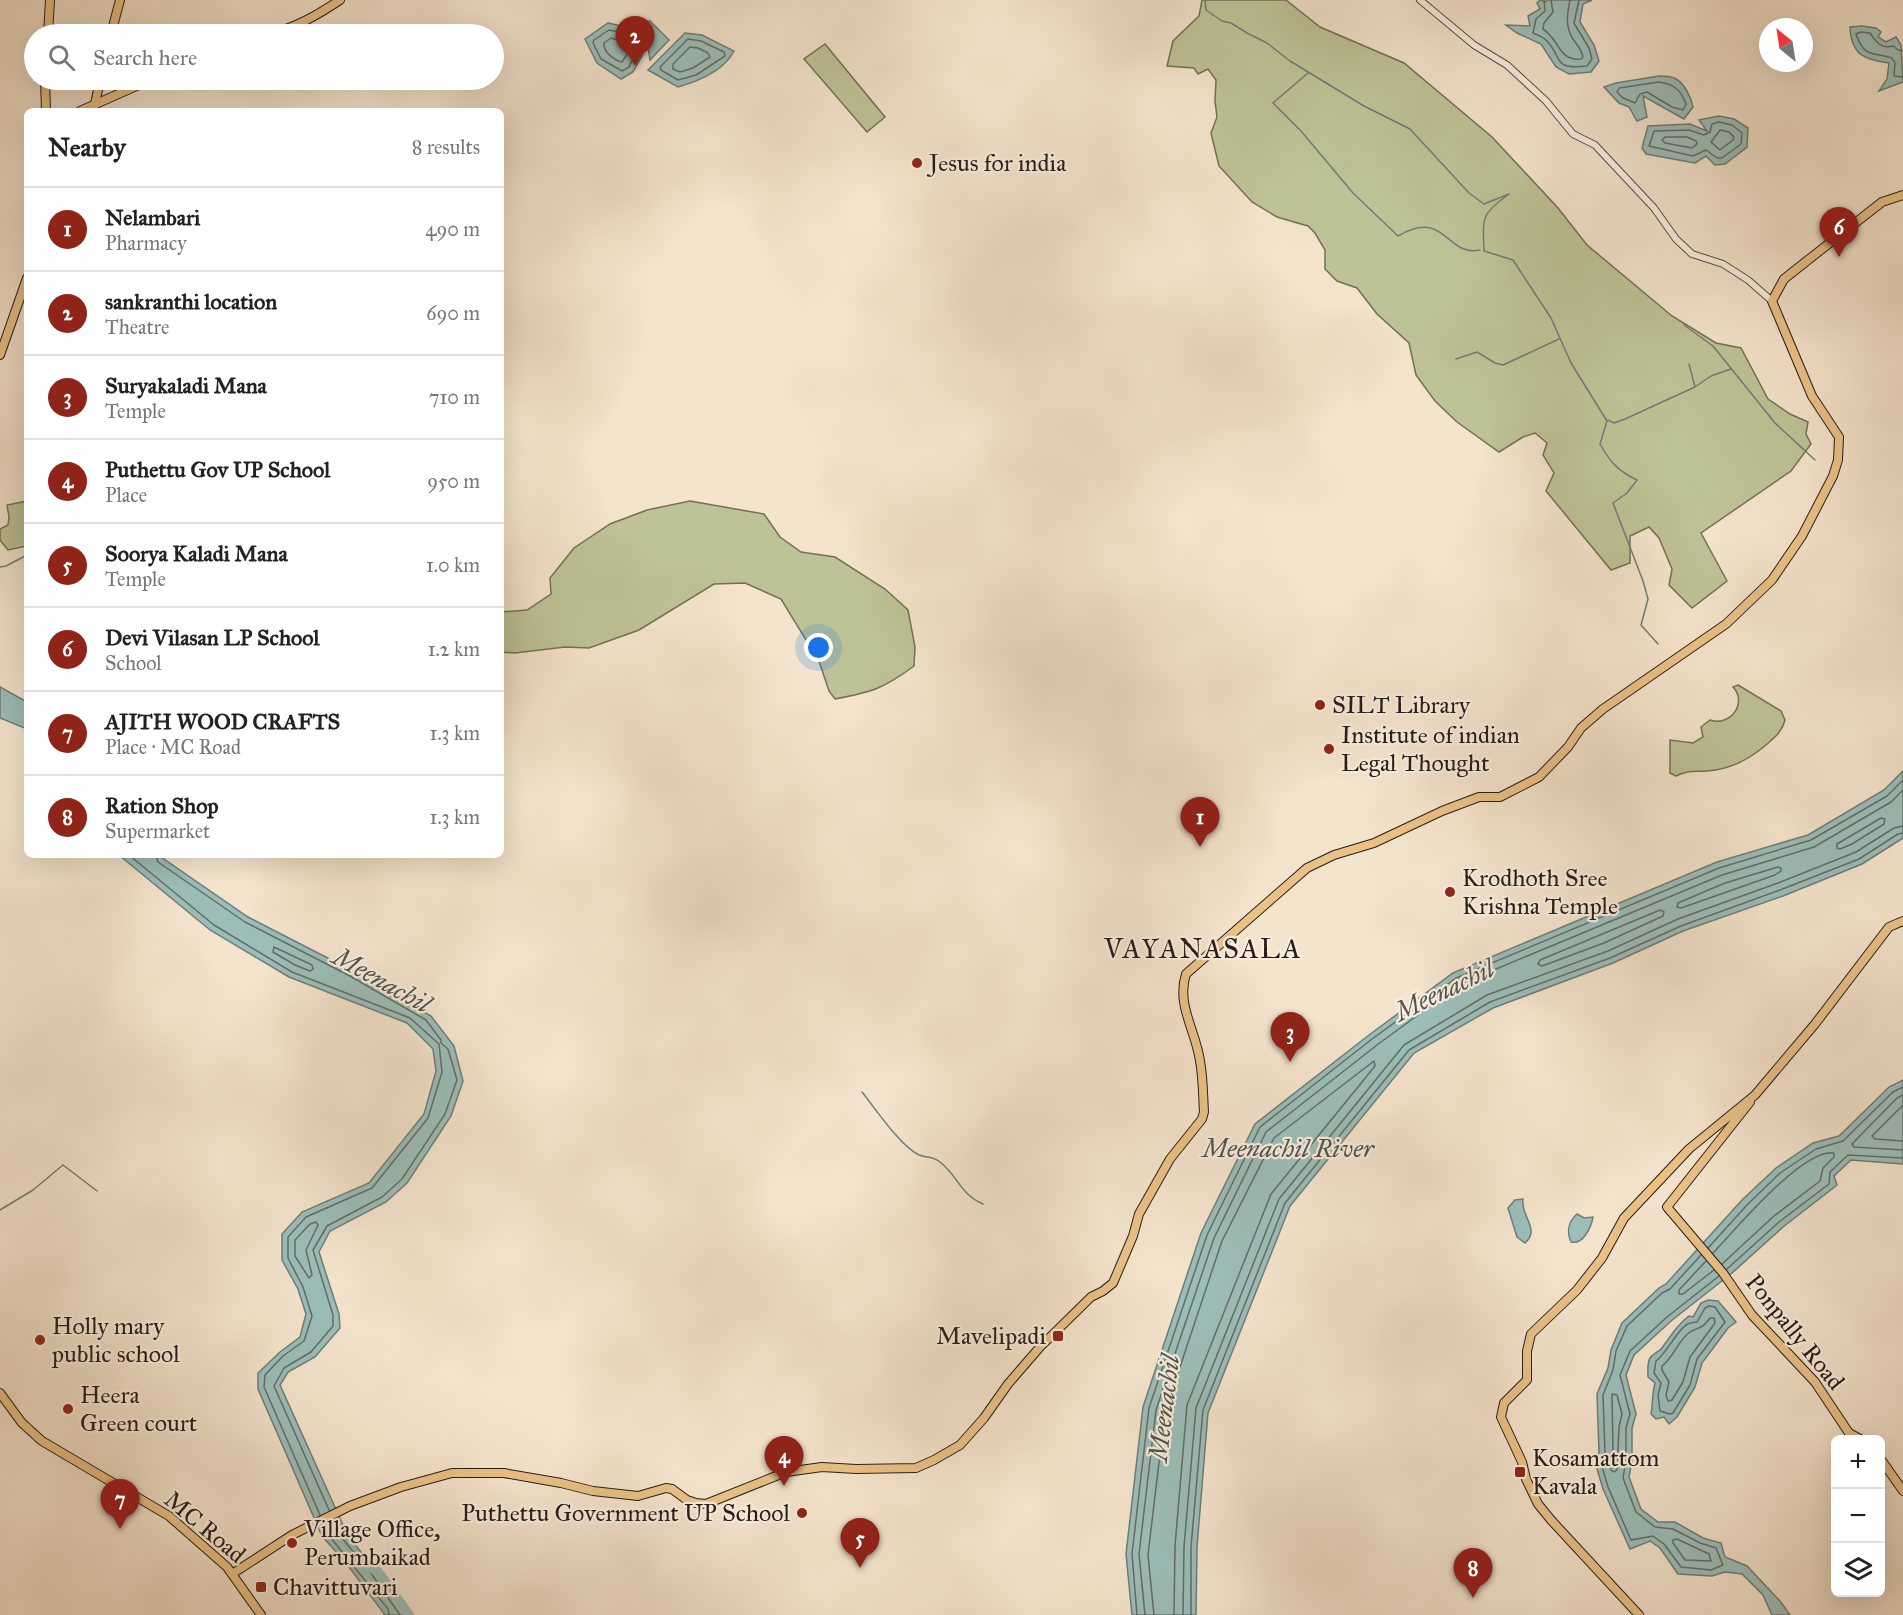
<!DOCTYPE html>
<html lang="en">
<head>
<meta charset="utf-8">
<style>
	:root { --surface:#fff; --page:#f2f2f2; --text:#222; --muted:#767676; --line:#e0e0e0; --accent:#8f2418 }
	body { margin:0; font-family:"IM FELL Great Primer",serif; background:var(--page); color:var(--text) }
	.controls { position:absolute; right:18px; bottom:18px; display:grid; overflow:hidden; border-radius:9px; box-shadow:0 6px 24px #0002 }
	.controls button { width:54px; height:54px; display:grid; place-items:center; padding:0; border:0; border-bottom:2px solid var(--line); background:var(--surface); color:var(--text); font:30px sans-serif }
	.compass { position:absolute; left:1759px; top:18px; width:54px; height:54px; border-radius:50%; background:var(--surface); box-shadow:0 6px 24px #0002; rotate:330deg }
	.you { position:absolute; left:819px; top:648px; width:21px; height:21px; margin:-15px; border:4px solid #fff; border-radius:50%; background:#1a73e8; box-shadow:0 0 0 9px #1a73e833 }
	.badge { display:grid; place-items:center; width:39px; height:39px; border-radius:50%; background:var(--accent); color:#fff; font-size:20px; font-weight:700 }
	.pin { position:absolute; translate:-50% -50px; filter:drop-shadow(0 2px 3px #0008) }
	.pin::after { content:''; position:absolute; top:32px; width:21px; height:18px; background:inherit; clip-path:polygon(0 0,100% 0,50% 100%) }
	.list { margin:0; padding:0; list-style:none }
	h2 { display:flex; justify-content:space-between; align-items:center; height:78px; margin:0; padding:0 24px; font-size:26px }
	h2 small { font-size:20px; font-weight:400; color:var(--muted) }
	.list li { display:grid; grid-template-columns:39px 1fr auto; gap:18px; align-items:center; box-sizing:border-box; height:84px; padding:0 24px; border-top:2px solid var(--line) }
	.list b { display:block; font-size:22px; white-space:nowrap }
	.list p { margin:0; font-size:20px; white-space:nowrap; color:var(--muted) }
	.list em { font-size:20px; font-style:normal; color:var(--muted) }
	.icon { flex:none; width:33px; height:33px; fill:none; stroke:currentColor; stroke-width:2; stroke-linecap:round; stroke-linejoin:round }
	.map { position:relative; flex:none; width:1903px; height:1615px; overflow:hidden }
	.search { position:absolute; background:var(--surface); box-shadow:0 6px 24px #0002; left:24px; top:24px; width:480px; height:66px; display:flex; align-items:center; gap:15px; box-sizing:border-box; padding:0 21px; border-radius:33px; color:var(--muted); font-size:22px }
	.panel { position:absolute; background:var(--surface); box-shadow:0 6px 24px #0002; left:24px; top:108px; width:480px; height:750px; border-radius:9px }
	.map>svg:first-child { display:block }
	.green { fill:#bec397; stroke:#737057; stroke-width:1.5 }
	.water { fill:#9cbeb9; stroke:#6e7d78; stroke-width:1.5 }
	.lines { fill:none; stroke-linecap:round; stroke-linejoin:round }
	.shore { stroke:#626d68; stroke-width:1.5 }
	.stream { stroke:#6e7d78; stroke-width:1.5 }
	.river { stroke:#9cbeb9; stroke-width:10 }
	.minor-casing { stroke:#5b4e44; stroke-width:8 }
	.major-casing { stroke:#281c17; stroke-width:10 }
	.minor { stroke:#f8edde; stroke-width:6 }
	.major { stroke:#eac286; stroke-width:8 }
	.poi-dot { fill:#8f2418; stroke:#f8edde; stroke-width:2 }
	.labels { text-anchor:middle; dominant-baseline:central; stroke-width:4.5; stroke-linejoin:round; paint-order:stroke }
	.poi-label { font-size:24px; fill:#281c17; stroke:#f8edde; text-anchor:start }
	.street-label { font-size:24px; fill:#281c17; stroke:#f8edde }
	.water-label { font-size:26px; font-style:italic; fill:#515550; stroke:#f8edde }
	.quarter-label { font-size:27px; letter-spacing:1.5px; fill:#281c17; stroke:#f8edde }
</style>
</head>
<body>
<div class="map">
<svg width="1903" height="1615" viewBox="0 0 1903 1615">
	<rect width="100%" height="100%" fill="#f4e4cd"/>
	<filter id="stains"><feTurbulence type="fractalNoise" baseFrequency=".00333" numOctaves="4"/><feColorMatrix values="0 0 0 0 .2 0 0 0 0 .09 0 0 0 0 .02 0 0 0 .5 -.17"/></filter>
	<radialGradient id="worn" r=".72"><stop offset=".6" stop-color="#630" stop-opacity="0"/><stop offset="1" stop-color="#630" stop-opacity=".3"/></radialGradient>
	<g class="green">
		<path d="M1202,0H1286L1320,27L1404,63L1492,137L1558,208L1587,245L1672,316L1716,343L1741,348L1768,399L1790,414L1808,422L1806,434L1811,444L1791,471L1701,533L1727,581L1692,608L1669,585L1672,569L1659,538L1649,527L1630,536V563L1611,570L1546,491L1554,473L1543,455L1547,443L1535,433L1523,437L1499,452L1457,422L1435,401L1416,375L1409,343L1377,314L1357,288L1337,281L1325,269V250L1315,233L1308,226L1277,217L1252,202L1219,166L1211,133L1217,117L1215,101L1216,80L1208,69L1198,74L1194,68L1167,66L1173,41L1199,16Z"/>
		<path d="M825,44L885,117L867,132L804,59Z"/>
		<path d="M27,501V546L8,550L0,540V529L8,525L9,517L7,505Z"/>
		<path d="M690,501L764,514L780,537L801,552L835,557L885,589L908,610L915,647L914,666C883,689 872,692 835,699L829,691L819,661L781,599L745,583L714,584L639,630L589,648L565,647L515,653L501,652V612L527,610L551,594L550,578L574,548L610,524L647,510Z"/>
		<path d="M1738,685L1781,711L1785,720C1782,732 1775,737 1766,745C1748,760 1731,769 1707,771C1695,772 1688,770 1676,776L1670,773V740L1693,743L1703,737L1701,727L1710,720C1730,727 1748,703 1733,687Z"/>
	</g>
	<g class="water">
		<path d="M1540,0L1546,2L1547,0H1592L1583,4L1580,22L1594,45L1599,61L1591,72L1569,74L1556,67L1541,44L1517,33L1506,25L1530,26L1528,16L1540,9L1537,3Z"/>
		<path d="M641,21H650L669,40L650,60L647,40L640,27Z"/>
		<path d="M608,23L634,29L643,54L633,72L621,79L597,63L585,39Z"/>
		<path d="M1862,26L1876,28L1881,32L1878,37L1886,42L1896,37L1901,45L1903,82L1879,91L1887,79L1889,63C1865,60 1851,55 1850,27Z"/>
		<path d="M685,33L702,35L734,51C724,71 699,81 678,87L648,70Z"/>
		<path d="M1659,76C1663,76 1670,76 1674,78C1684,82 1691,97 1693,107L1684,119L1643,96L1647,117L1637,121L1629,107L1619,103L1604,87L1616,83Z"/>
		<path d="M1719,116L1734,119L1748,128L1747,147L1725,164L1715,165L1706,156L1695,163L1646,154L1642,148L1648,126L1690,124L1707,131L1699,120Z"/>
		<path d="M0,687L27,702V729L0,718Z"/>
		<path d="M1903,771V838L1862,864L1783,896L1683,931L1613,963L1493,1008L1414,1053L1290,1206L1208,1413L1197,1547L1196,1615H1132L1126,1554L1143,1407L1201,1233L1255,1124L1369,1035L1453,973L1717,862L1808,835L1884,790Z"/>
		<path d="M119,855H158L248,917L353,971L431,1016L454,1046L463,1081L451,1116L407,1183L386,1202L330,1231L319,1252L339,1314L340,1328L315,1357L288,1372L280,1385L347,1534L409,1615H385L346,1563L322,1536L258,1389V1373L280,1352L300,1337L306,1314L298,1289L282,1260V1234L302,1212L369,1183L424,1114L436,1071L433,1049L407,1023L289,977L210,930Z"/>
		<path d="M1903,1080V1164L1851,1160L1834,1176L1837,1185L1783,1227L1732,1273L1671,1321L1634,1355L1626,1375L1636,1414L1632,1428V1461L1629,1477L1641,1509L1658,1522H1675L1703,1538L1721,1543L1725,1557L1747,1566L1780,1601L1790,1615H1772L1763,1595L1742,1574L1725,1572L1712,1576L1678,1574L1660,1548L1650,1541L1630,1549L1603,1489L1595,1462L1599,1452L1597,1394L1608,1368L1611,1350L1622,1323L1659,1288L1666,1284L1742,1200L1776,1168L1813,1143L1839,1136L1889,1087Z"/>
		<path d="M1523,1199C1520,1216 1541,1229 1525,1243L1517,1237L1508,1208L1515,1200Z"/>
		<path d="M1577,1214L1584,1218L1593,1217C1591,1228 1583,1245 1571,1242C1566,1231 1569,1221 1577,1214Z"/>
		<path d="M1708,1300L1718,1301L1736,1322L1728,1328L1702,1363L1695,1387L1677,1417L1669,1424L1664,1417L1656,1419L1651,1414C1653,1403 1652,1394 1655,1383L1648,1377C1648,1370 1647,1363 1650,1358C1653,1354 1658,1352 1661,1349C1670,1338 1676,1325 1689,1316L1693,1317L1701,1303Z"/>
	</g>
	<g class="lines">
		<g class="shore">
			<path d="M1544,0L1545,11L1536,19L1533,33C1537,35 1543,37 1546,40C1564,58 1551,70 1587,66L1592,59L1589,48L1574,23L1579,0"/>
			<path d="M1551,0L1553,12L1544,23L1543,29C1560,40 1558,61 1581,59L1583,57C1582,50 1577,45 1573,39C1565,26 1567,15 1570,0"/>
			<path d="M609,30L629,34L636,52L629,67L622,71L601,59L593,43L594,40Z"/>
			<path d="M611,38L624,42L628,53L622,62C614,60 603,52 604,43Z"/>
			<path d="M688,39L701,41L724,52L725,56L696,75L678,80L661,70L660,67Z"/>
			<path d="M690,47L698,48L708,53L710,57L693,68L680,72L673,69V64Z"/>
			<path d="M1903,51L1898,50L1893,46C1881,49 1876,42 1870,33L1861,32L1856,34C1865,60 1874,51 1892,58L1895,63L1894,76L1903,77"/>
			<path d="M1659,82C1674,84 1681,90 1686,104L1683,110L1672,107L1647,92L1640,94L1635,103L1623,98L1617,92L1619,88Z"/>
			<path d="M1719,122L1732,125L1742,133L1741,144L1722,158H1717L1706,150L1693,156L1649,146L1654,131L1689,130L1704,135L1710,132L1712,124Z"/>
			<path d="M1720,130L1729,132L1734,137L1733,140L1720,150L1711,142Z"/>
			<path d="M1665,137H1687L1696,141L1697,144L1692,148L1665,143L1662,140Z"/>
			<path d="M1881,818L1885,819L1884,824L1852,844L1840,849L1837,848V844Z"/>
			<path d="M129,855L214,925L292,972L410,1018L439,1044L442,1072L428,1118L372,1188L306,1217L288,1237V1258L303,1287L312,1316L304,1341L283,1356L265,1375L264,1387L320,1515"/>
			<path d="M156,855L158,862L245,922L350,976L426,1020L441,1040V1043L448,1049L457,1080L445,1114L402,1179L382,1197L327,1226L313,1250L333,1315V1326L311,1352L284,1368L274,1386L329,1510"/>
			<path d="M1778,867L1781,868V871L1775,875L1681,908L1677,907L1678,903L1725,883Z"/>
			<path d="M1660,910L1664,912L1663,916L1604,943L1542,966L1538,964L1540,960Z"/>
			<path d="M274,947L312,965L313,969L310,971L295,965L273,952Z"/>
			<path d="M1903,1095L1897,1098L1852,1144L1854,1147L1903,1150"/>
			<path d="M1903,1105L1872,1136L1875,1139L1903,1141"/>
			<path d="M316,1222L318,1225L306,1250L312,1275L309,1278L295,1256V1240L310,1224Z"/>
			<path d="M1708,1248L1747,1205L1780,1173L1816,1149L1843,1141L1893,1092L1903,1087"/>
			<path d="M1713,1253C1735,1230 1803,1148 1834,1153V1157L1823,1168L1820,1181L1774,1216L1722,1264"/>
			<path d="M1701,1255L1670,1289L1662,1293L1627,1326L1616,1351L1613,1370L1603,1395L1605,1452L1601,1463L1608,1487L1631,1540L1653,1536L1664,1544L1681,1567L1711,1570L1723,1565L1716,1548L1700,1543L1673,1529L1655,1527L1636,1512L1623,1478L1626,1460V1428L1630,1414L1620,1375L1630,1351L1667,1317L1719,1276"/>
			<path d="M1706,1261L1679,1290V1294H1683L1714,1270"/>
			<path d="M1727,1269L1779,1222L1829,1184L1830,1172L1848,1155L1903,1158"/>
			<path d="M1709,1306L1715,1307L1725,1322L1697,1359L1690,1385L1673,1413L1670,1414L1660,1411L1658,1395L1661,1383L1654,1373L1656,1361C1668,1352 1678,1328 1688,1324C1691,1322 1694,1323 1697,1322L1705,1308Z"/>
			<path d="M1710,1318H1714L1715,1323L1690,1357L1683,1382L1672,1400L1668,1401L1666,1395L1669,1382L1662,1370V1366C1674,1357 1678,1340 1690,1332C1700,1326 1701,1330 1710,1318Z"/>
			<path d="M1612,1394L1617,1395L1622,1414L1619,1427L1617,1470L1614,1472L1611,1470L1609,1463L1613,1451Z"/>
			<path d="M334,1520L342,1538L373,1576L400,1615"/>
			<path d="M324,1525L327,1533L388,1609L389,1615"/>
			<path d="M1677,1539L1709,1554L1711,1561L1685,1560L1673,1543V1540Z"/>
			<path d="M1137,1615L1132,1554L1149,1408L1207,1235L1260,1127L1372,1039L1456,978L1719,868L1811,840L1887,796L1903,780"/>
			<path d="M1145,1615L1139,1554L1156,1410L1214,1238L1266,1132L1377,1045L1460,984L1722,875L1814,847L1891,802L1903,790"/>
			<path d="M1154,1615L1148,1555L1165,1412L1222,1241L1274,1138L1374,1061L1375,1066L1271,1194L1187,1405L1175,1546L1174,1615"/>
			<path d="M1183,1615L1184,1547L1196,1408L1279,1199L1404,1045L1487,995L1608,951L1678,919L1778,883L1856,852L1894,828L1903,826"/>
			<path d="M1191,1615V1547L1203,1410L1285,1203L1409,1050L1490,1002L1610,958L1681,926L1780,890L1859,859L1898,834L1903,833"/>
		</g>
		<g class="stream">
			<path d="M1205,0L1206,10L1222,21L1231,23L1247,33L1267,43L1290,61L1364,106L1410,129L1469,193L1484,204L1509,194C1480,215 1483,217 1484,251L1513,260L1551,318L1571,363L1607,421L1600,444C1610,462 1618,471 1637,480L1627,493L1613,503L1643,581L1648,599L1641,625L1658,644"/>
			<path d="M1308,73L1273,103L1301,131L1353,193L1398,236C1446,208 1445,257 1480,250"/>
			<path d="M1684,325L1713,346L1775,423L1815,460"/>
			<path d="M1456,359L1477,352L1495,363L1503,365L1559,339"/>
			<path d="M1695,387L1711,376L1731,369"/>
			<path d="M1608,420L1614,423L1625,419L1695,387L1689,364"/>
			<path d="M0,567L6,566L27,555"/>
			<path d="M862,1092C875,1108 900,1146 919,1155C926,1158 933,1156 940,1162C958,1176 960,1194 983,1204"/>
			<path d="M0,1210L33,1190L63,1165L97,1191"/>
		</g>
		<path class="river" d="M370,1567L378,1572L409,1615"/>
		<defs>
			<path id="minor" d="M1420,0L1474,45L1507,65L1546,101L1573,134L1595,145L1654,208L1676,239L1692,254L1723,264L1748,280L1772,301"/>
			<g id="major">
				<path d="M48,34L50,0"/>
				<path d="M111,34L120,0"/>
				<path d="M271,34C298,26 316,16 340,0"/>
				<path d="M45,80L46,111"/>
				<path d="M95,104L100,80"/>
				<path d="M80,111L150,80"/>
				<path d="M0,355L27,278"/>
				<path d="M1750,1102L1667,1207L1723,1273L1752,1315L1815,1382L1849,1433L1862,1440"/>
				<path d="M0,1393L22,1423L42,1441L169,1516L227,1567L261,1615"/>
				<path d="M1880,1458L1903,1491"/>
				<path d="M232,1574L292,1535L350,1506L401,1487L452,1473H504L561,1483L593,1491L638,1496L666,1488L672,1489L687,1500L696,1503L706,1504L786,1472L822,1467L856,1469L916,1468L934,1460L960,1445L984,1418L1008,1384L1040,1347L1091,1297L1103,1291L1113,1283L1133,1236L1139,1214L1170,1159L1202,1119L1204,1112C1203,1095 1203,1077 1200,1061C1196,1031 1176,1005 1186,974L1307,868L1334,855L1374,843L1442,811L1479,797H1500L1539,777L1568,747L1581,728L1603,709L1726,624L1772,580L1802,536L1833,476L1838,460L1839,437L1812,396L1772,301L1784,279L1808,260L1882,202L1903,195"/>
				<path d="M1639,1615L1551,1520L1538,1504L1526,1479L1522,1462L1501,1417L1504,1403L1527,1380V1351L1531,1334L1577,1290L1602,1258L1624,1218L1689,1149L1755,1095L1815,1024L1889,927L1903,921"/>
			</g>
		</defs>
		<use href="#minor" class="minor-casing"/>
		<use href="#major" class="major-casing"/>
		<use href="#minor" class="minor"/>
		<use href="#major" class="major"/>
	</g>
	<g class="poi-dot">
		<circle cx="917" cy="163" r="6"/>
		<circle cx="1320" cy="705" r="6"/>
		<circle cx="1329" cy="749" r="6"/>
		<circle cx="1450" cy="892" r="6"/>
		<rect x="1052" y="1330" width="12" height="12" rx="3"/>
		<circle cx="40" cy="1340" r="6"/>
		<circle cx="68" cy="1409" r="6"/>
		<rect x="1514" y="1466" width="12" height="12" rx="3"/>
		<circle cx="802" cy="1513" r="6"/>
		<circle cx="292" cy="1543" r="6"/>
		<rect x="255" y="1581" width="12" height="12" rx="3"/>
	</g>
	<g class="labels">
		<g class="poi-label">
			<text x="929" y="163">Jesus for india</text>
			<text x="1332" y="705">SILT Library</text>
			<text x="1341" y="735">Institute of indian<tspan x="1341" dy="28">Legal Thought</tspan></text>
			<text x="1462" y="878">Krodhoth Sree<tspan x="1462" dy="28">Krishna Temple</tspan></text>
			<text x="52" y="1326">Holly mary<tspan x="52" dy="28">public school</tspan></text>
			<text x="1046" y="1336" text-anchor="end">Mavelipadi</text>
			<text x="80" y="1395">Heera<tspan x="80" dy="28">Green court</tspan></text>
			<text x="1532" y="1458">Kosamattom<tspan x="1532" dy="28">Kavala</tspan></text>
			<text x="790" y="1513" text-anchor="end">Puthettu Government UP School</text>
			<text x="304" y="1529">Village Office,<tspan x="304" dy="28">Perumbaikad</tspan></text>
			<text x="273" y="1587">Chavittuvari</text>
		</g>
		<g class="street-label">
			<text transform="translate(1795 1332) rotate(51)">Ponpally Road</text>
			<text transform="translate(205 1527) rotate(40)">MC Road</text>
		</g>
		<g class="water-label">
			<text transform="translate(382 980) rotate(29)">Meenachil</text>
			<text transform="translate(1444 990) rotate(-26)">Meenachil</text>
			<text x="1288" y="1148">Meenachil River</text>
			<text transform="translate(1164 1408) rotate(-83)">Meenachil</text>
		</g>
		<g class="quarter-label">
			<text x="1203" y="948">VAYANASALA</text>
		</g>
	</g>
	<rect width="100%" height="100%" filter="url(#stains)"/>
	<rect width="100%" height="100%" fill="url(#worn)"/>
</svg>
<div class="controls">
<button>+</button>
<button>−</button>
<button><svg class="icon" aria-label="layers" viewBox="0 0 24 24"><path d="M12 4l9 5-9 5-9-5zM3 14l9 5 9-5"/></svg></button>
</div>
<svg class="compass" viewBox="-18 -18 36 36"><path d="M0-13l5 13h-10z" fill="#e53935"/><path d="M0 13l5-13h-10z" fill="#767676"/></svg>
<div class="you"></div>
<div class="pin badge" style="left:1200px;top:847px">1</div>
<div class="pin badge" style="left:635px;top:66px">2</div>
<div class="pin badge" style="left:1290px;top:1062px">3</div>
<div class="pin badge" style="left:784px;top:1486px">4</div>
<div class="pin badge" style="left:860px;top:1568px">5</div>
<div class="pin badge" style="left:1839px;top:257px">6</div>
<div class="pin badge" style="left:120px;top:1529px">7</div>
<div class="pin badge" style="left:1473px;top:1598px">8</div>
<div class="search"><svg class="icon" aria-label="search" viewBox="0 0 24 24"><circle cx="10" cy="10" r="6"/><path d="M15 15l6 6"/></svg>Search here</div>
<section class="panel">
<h2>Nearby<small>8 results</small></h2>
<ul class="list">
<li><span class="badge">1</span><div><b>Nelambari</b><p>Pharmacy</p></div><em>490 m</em></li>
<li><span class="badge">2</span><div><b>sankranthi location</b><p>Theatre</p></div><em>690 m</em></li>
<li><span class="badge">3</span><div><b>Suryakaladi Mana</b><p>Temple</p></div><em>710 m</em></li>
<li><span class="badge">4</span><div><b>Puthettu Gov UP School</b><p>Place</p></div><em>950 m</em></li>
<li><span class="badge">5</span><div><b>Soorya Kaladi Mana</b><p>Temple</p></div><em>1.0 km</em></li>
<li><span class="badge">6</span><div><b>Devi Vilasan LP School</b><p>School</p></div><em>1.2 km</em></li>
<li><span class="badge">7</span><div><b>AJITH WOOD CRAFTS</b><p>Place · MC Road</p></div><em>1.3 km</em></li>
<li><span class="badge">8</span><div><b>Ration Shop</b><p>Supermarket</p></div><em>1.3 km</em></li>
</ul>
</section>
</div>
</body>
</html>
